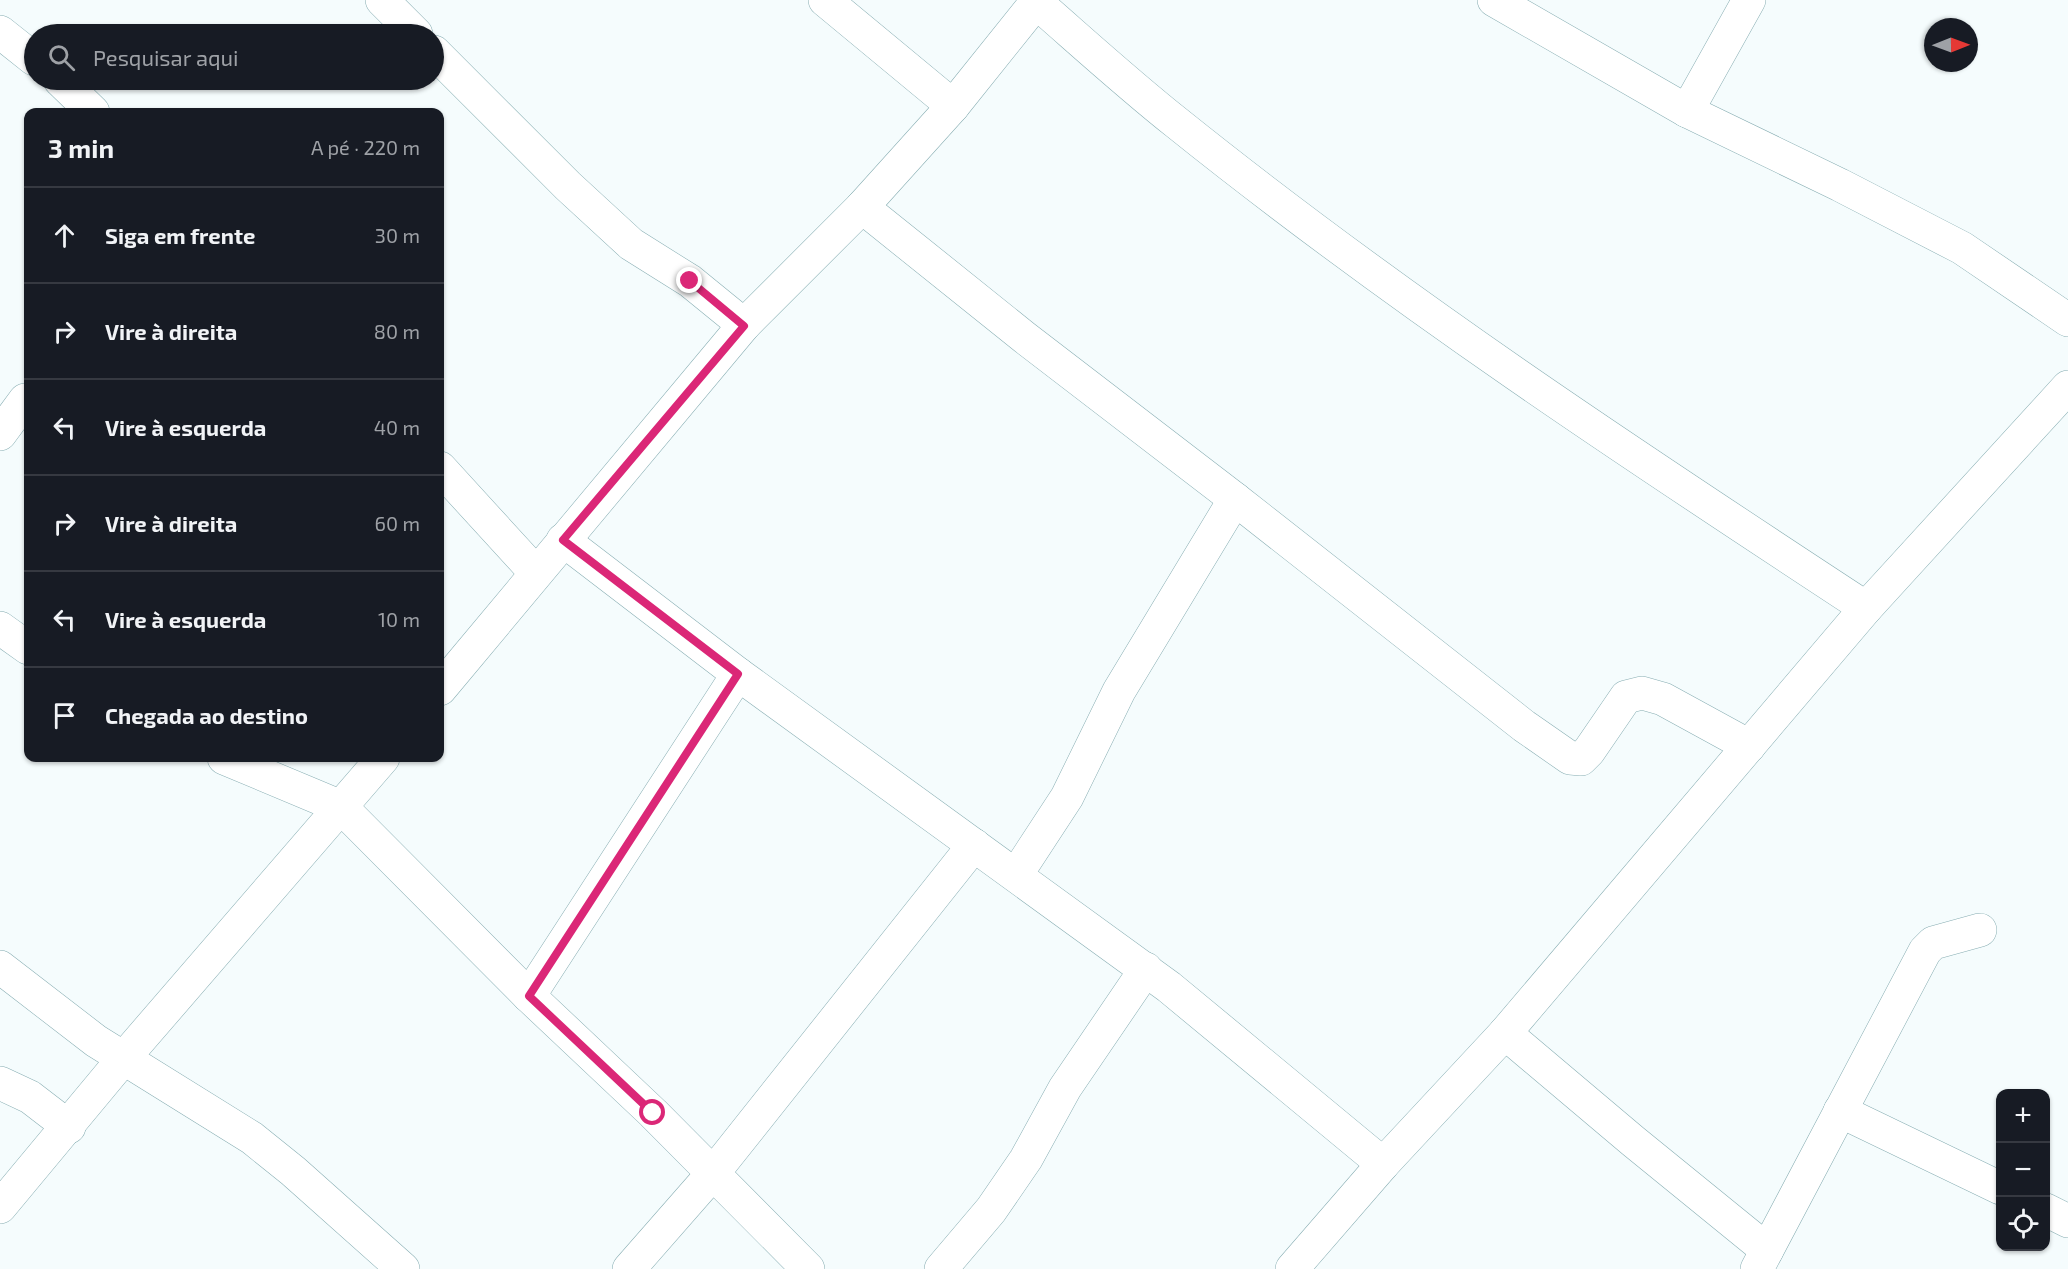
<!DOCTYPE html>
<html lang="pt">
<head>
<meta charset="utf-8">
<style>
	:root { --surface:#171b24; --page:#20242c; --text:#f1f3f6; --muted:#9ea1a6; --line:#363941 }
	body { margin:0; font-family:"Exo 2",sans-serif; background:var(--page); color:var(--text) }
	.controls { position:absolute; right:18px; bottom:18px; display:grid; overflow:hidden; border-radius:12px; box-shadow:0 2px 4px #0004 }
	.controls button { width:54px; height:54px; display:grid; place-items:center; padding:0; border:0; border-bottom:2px solid var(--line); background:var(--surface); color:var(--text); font:30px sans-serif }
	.compass { position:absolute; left:1924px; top:18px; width:54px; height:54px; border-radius:50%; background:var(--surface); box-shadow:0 2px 4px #0004; rotate:89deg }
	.stop { position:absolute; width:18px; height:18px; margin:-14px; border:4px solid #db2777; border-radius:50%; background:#fff }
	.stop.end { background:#db2777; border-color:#fff; box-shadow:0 2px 6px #0008 }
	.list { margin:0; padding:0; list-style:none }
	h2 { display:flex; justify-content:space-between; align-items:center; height:78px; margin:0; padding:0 24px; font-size:26px }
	h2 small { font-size:20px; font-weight:400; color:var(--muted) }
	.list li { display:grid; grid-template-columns:39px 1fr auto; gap:18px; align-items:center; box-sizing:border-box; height:96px; padding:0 24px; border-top:2px solid var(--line) }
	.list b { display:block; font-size:22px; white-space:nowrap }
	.list em { font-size:20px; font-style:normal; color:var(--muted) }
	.icon { flex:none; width:33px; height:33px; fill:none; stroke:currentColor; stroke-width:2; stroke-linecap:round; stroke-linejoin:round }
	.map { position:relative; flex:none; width:2068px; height:1269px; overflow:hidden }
	.search { position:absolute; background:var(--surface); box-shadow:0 2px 4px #0004; left:24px; top:24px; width:420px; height:66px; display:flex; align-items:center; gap:15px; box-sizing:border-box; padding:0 21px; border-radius:33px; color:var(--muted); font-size:22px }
	.panel { position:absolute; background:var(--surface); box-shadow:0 2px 4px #0004; left:24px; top:108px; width:420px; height:654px; border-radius:12px }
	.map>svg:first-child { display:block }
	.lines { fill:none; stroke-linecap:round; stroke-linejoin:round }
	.minor-casing { stroke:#88aeb3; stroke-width:34 }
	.tertiary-casing { stroke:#88aeb3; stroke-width:34 }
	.minor { stroke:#fff; stroke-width:33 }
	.tertiary { stroke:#fff; stroke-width:33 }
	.route { stroke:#db2777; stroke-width:8 }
</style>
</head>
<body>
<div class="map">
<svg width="2068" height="1269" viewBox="0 0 2068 1269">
	<rect width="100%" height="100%" fill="#f5fcfd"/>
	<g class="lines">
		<defs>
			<g id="minor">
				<path d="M382,0L416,34"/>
				<path d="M825,0L953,106"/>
				<path d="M1494,0L1687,111L1840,185L1962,248L2068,320"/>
				<path d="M1036,2C1083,43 1129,85 1177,123C1396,299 1631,454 1866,608"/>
				<path d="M0,32L34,59"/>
				<path d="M434,52L568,186L631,244L690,281L744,325"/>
				<path d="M60,80L93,112"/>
				<path d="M1687,111L1749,0"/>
				<path d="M862,207L1024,337L1235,499L1524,726L1570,758L1581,759L1589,751L1626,697L1642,693L1663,699L1749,746"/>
				<path d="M0,434L25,400"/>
				<path d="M440,468L536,573"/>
				<path d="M563,540L738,674L1169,987L1383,1164"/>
				<path d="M0,628L28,648"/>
				<path d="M440,689L744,325L862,207L953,106L1038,0"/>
				<path d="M224,758L341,807L529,996L653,1113L808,1269"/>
				<path d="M1016,875L1067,797L1119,691L1235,499"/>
				<path d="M0,967L96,1041L252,1138L293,1171L403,1269"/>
				<path d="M529,996L738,674"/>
				<path d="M1505,1033L1633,1141L1767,1250"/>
				<path d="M0,1083L30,1097L69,1127"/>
				<path d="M1840,1111L2000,1188"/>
				<path d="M0,1207L123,1059L383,758"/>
				<path d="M2046,1210L2068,1221"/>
				<path d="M629,1269L714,1172L974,845"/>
				<path d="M941,1269L991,1210L1026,1159L1065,1088L1146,969"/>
				<path d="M1757,1269L1925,951L1933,943L1980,930"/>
			</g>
			<path id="tertiary" d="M1292,1269L1383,1164L1505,1033L1866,608L2068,387"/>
		</defs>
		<use href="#minor" class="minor-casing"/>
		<use href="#tertiary" class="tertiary-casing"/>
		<use href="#minor" class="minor"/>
		<use href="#tertiary" class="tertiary"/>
	</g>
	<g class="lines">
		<path class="route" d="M653,1113L529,996L738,674L563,540L744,326L690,281"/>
	</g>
</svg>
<div class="controls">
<button>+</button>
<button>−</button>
<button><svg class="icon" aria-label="locate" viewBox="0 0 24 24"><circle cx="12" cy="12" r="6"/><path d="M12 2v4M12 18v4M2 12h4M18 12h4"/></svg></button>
</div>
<svg class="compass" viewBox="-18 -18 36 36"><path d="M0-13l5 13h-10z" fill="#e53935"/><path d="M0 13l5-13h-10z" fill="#9ea1a6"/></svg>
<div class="stop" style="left:653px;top:1113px"></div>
<div class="stop end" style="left:690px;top:281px"></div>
<div class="search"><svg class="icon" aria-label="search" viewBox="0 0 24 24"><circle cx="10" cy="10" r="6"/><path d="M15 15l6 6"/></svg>Pesquisar aqui</div>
<section class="panel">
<h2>3 min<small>A pé · 220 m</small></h2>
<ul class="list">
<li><svg class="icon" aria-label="ahead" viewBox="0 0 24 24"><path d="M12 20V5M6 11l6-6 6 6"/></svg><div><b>Siga em frente</b></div><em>30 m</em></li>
<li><svg class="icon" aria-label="right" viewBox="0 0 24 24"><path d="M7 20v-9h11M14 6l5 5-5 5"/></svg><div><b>Vire à direita</b></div><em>80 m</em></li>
<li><svg class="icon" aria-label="left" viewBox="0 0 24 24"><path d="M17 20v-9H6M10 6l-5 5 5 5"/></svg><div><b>Vire à esquerda</b></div><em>40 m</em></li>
<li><svg class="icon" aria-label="right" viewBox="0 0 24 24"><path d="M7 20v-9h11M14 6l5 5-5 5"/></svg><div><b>Vire à direita</b></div><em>60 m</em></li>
<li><svg class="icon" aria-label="left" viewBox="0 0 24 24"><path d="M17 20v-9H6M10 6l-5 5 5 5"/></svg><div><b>Vire à esquerda</b></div><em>10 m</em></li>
<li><svg class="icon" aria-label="arrive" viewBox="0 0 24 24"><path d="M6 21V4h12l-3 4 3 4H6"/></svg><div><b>Chegada ao destino</b></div></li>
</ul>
</section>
</div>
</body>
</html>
